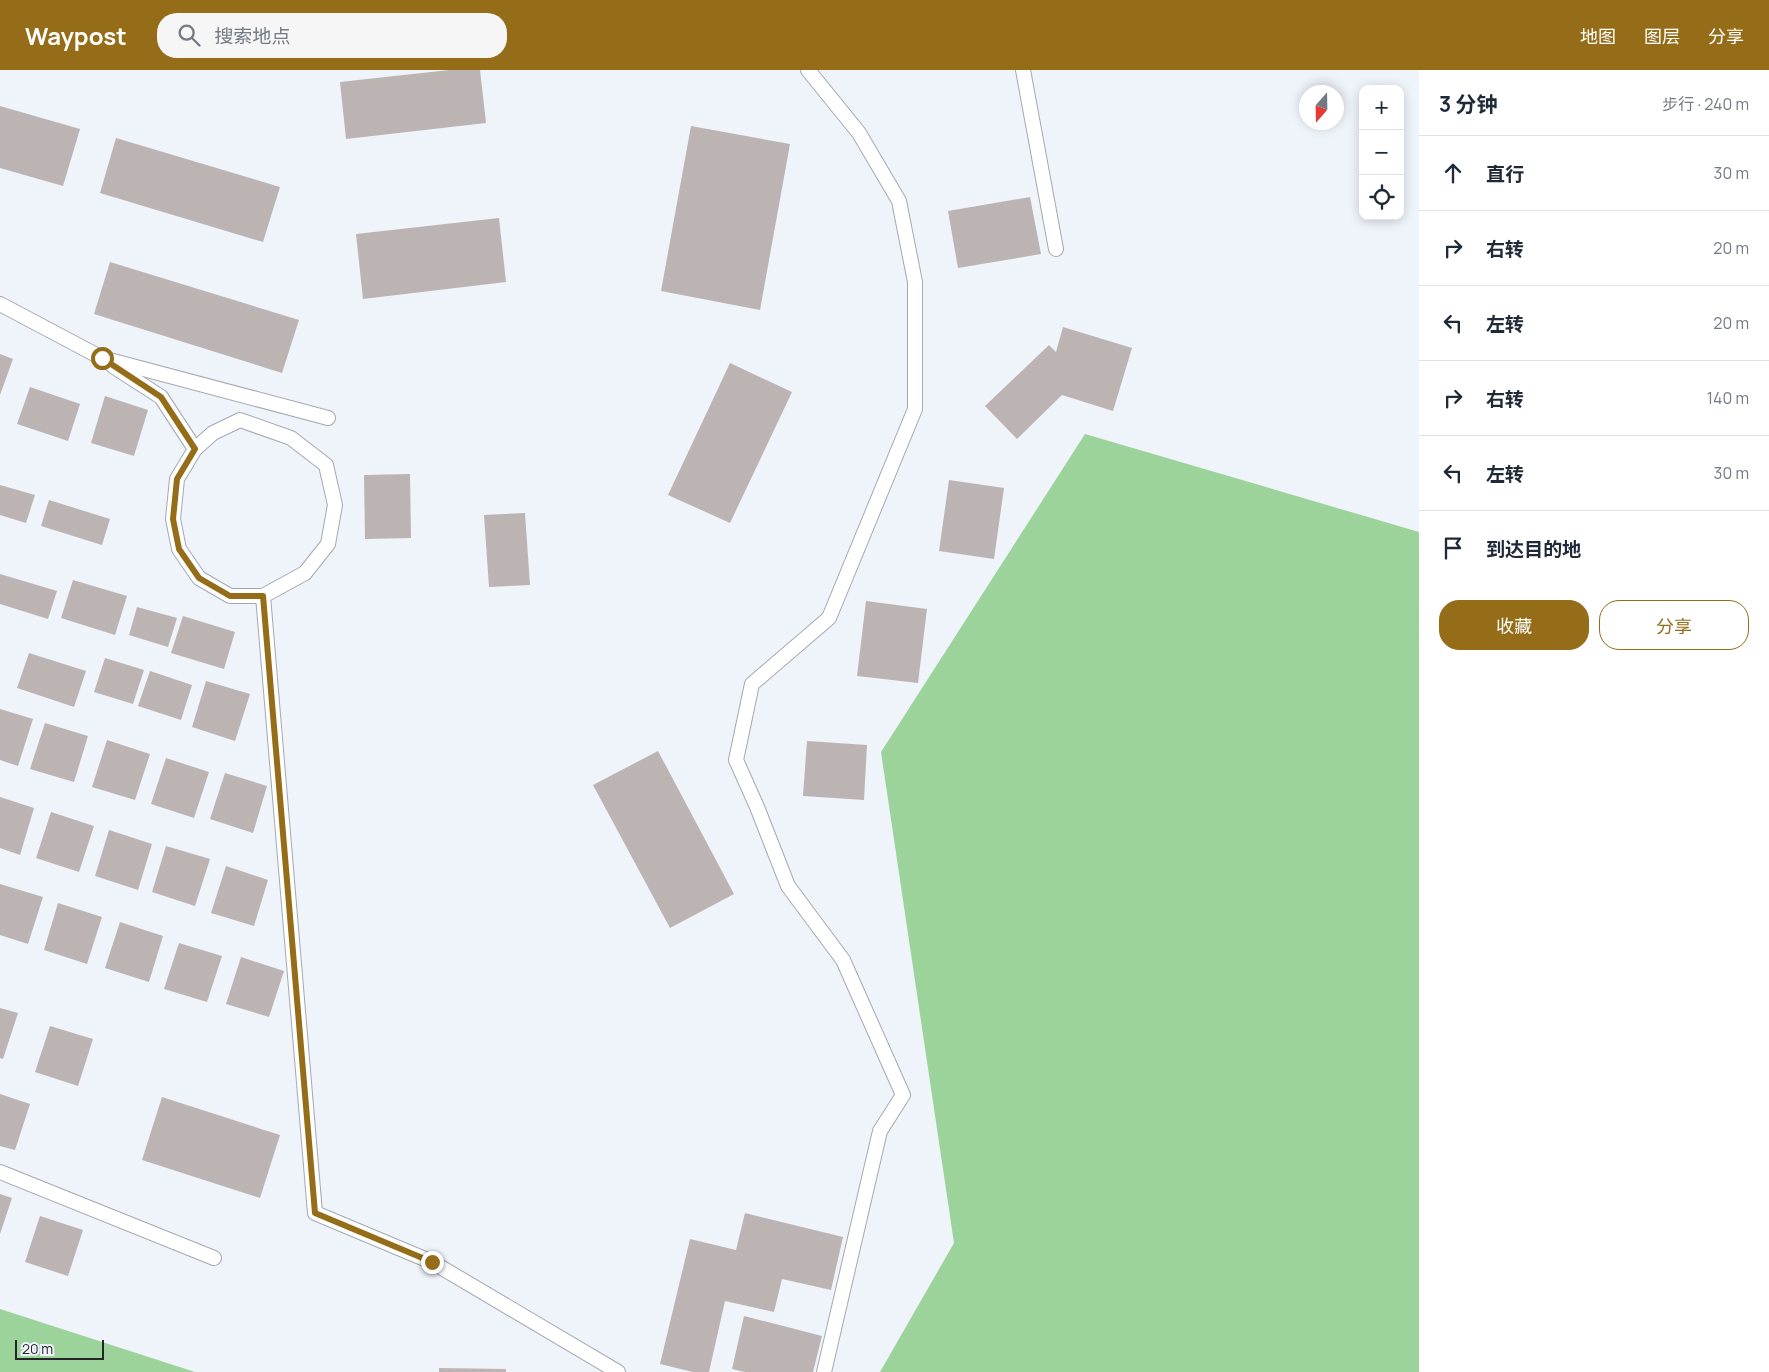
<!DOCTYPE html>
<html lang="zh">
<head>
<meta charset="utf-8">
<style>
	:root { --surface:#fff; --page:#f6f6f7; --text:#1f2937; --muted:#747a83; --line:#e0e1e3; --accent:#956d18 }
	body { margin:0; font-family:Manrope,"Noto Sans SC",sans-serif; background:var(--page); color:var(--text) }
	.controls { position:absolute; right:15px; top:15px; display:grid; overflow:hidden; border-radius:10px; box-shadow:0 2px 12px #0003 }
	.controls button { width:45px; height:45px; display:grid; place-items:center; padding:0; border:0; border-bottom:1px solid var(--line); background:var(--surface); color:var(--text); font:25px sans-serif }
	.compass { position:absolute; left:1299px; top:15px; width:45px; height:45px; border-radius:50%; background:var(--surface); box-shadow:0 2px 12px #0003; rotate:200deg }
	.scale { position:absolute; left:15px; bottom:12px; width:89px; box-sizing:border-box; padding-left:5px; border:2px solid #232527; border-top:0; font-size:14px; line-height:18px; white-space:nowrap; color:#232527; -webkit-text-stroke:4px #eff3fa; paint-order:stroke }
	.stop { position:absolute; width:15px; height:15px; margin:-11px; border:4px solid #956d18; border-radius:50%; background:#fff }
	.stop.end { background:#956d18; border-color:#fff; box-shadow:0 1px 5px #0008 }
	.list { margin:0; padding:0; list-style:none }
	h2 { display:flex; justify-content:space-between; align-items:center; height:65px; margin:0; padding:0 20px; font-size:21px }
	h2 small { font-size:16px; font-weight:400; color:var(--muted) }
	.list li { display:grid; grid-template-columns:32px 1fr auto; gap:15px; align-items:center; box-sizing:border-box; height:75px; padding:0 20px; border-top:1px solid var(--line) }
	.list b { display:block; font-size:19px; white-space:nowrap }
	.list em { font-size:16px; font-style:normal; color:var(--muted) }
	.actions { display:flex; gap:10px; padding:15px 20px }
	.actions a { flex:1; padding:11px 0; border:1px solid var(--accent); border-radius:20px; text-align:center; font-size:18px; color:var(--accent) }
	.actions .main { background:var(--accent); color:#fff }
	.icon { flex:none; width:28px; height:28px; fill:none; stroke:currentColor; stroke-width:2; stroke-linecap:round; stroke-linejoin:round }
	.map { position:relative; flex:none; width:1419px; height:1302px; overflow:hidden }
	header { display:flex; align-items:center; gap:30px; box-sizing:border-box; height:70px; padding:0 25px; background:var(--accent); color:#fff }
	header strong { font-size:24px }
	nav { display:flex; gap:28px; margin-inline-start:auto; font-size:18px }
	.search { width:350px; height:45px; background:var(--page); display:flex; align-items:center; gap:12px; box-sizing:border-box; padding:0 18px; border-radius:20px; color:var(--muted); font-size:19px }
	main { display:flex }
	aside { flex:1; background:var(--surface) }
	.map>svg:first-child { display:block }
	.green { fill:#9bd39a }
	.building { fill:#bcb4b3 }
	.lines { fill:none; stroke-linecap:round; stroke-linejoin:round }
	.service-casing { stroke:#a5a9af; stroke-width:16 }
	.service { stroke:#fff; stroke-width:14 }
	.route { stroke:#956d18; stroke-width:6 }
</style>
</head>
<body>
<header>
<strong>Waypost</strong>
<div class="search"><svg class="icon" aria-label="search" viewBox="0 0 24 24"><circle cx="10" cy="10" r="6"/><path d="M15 15l6 6"/></svg>搜索地点</div>
<nav><a>地图</a><a>图层</a><a>分享</a></nav>
</header>
<main>
<div class="map">
<svg width="1419" height="1302" viewBox="0 0 1419 1302">
	<rect width="100%" height="100%" fill="#eff3fa"/>
	<g class="green">
		<path d="M1085,364L1419,462V1302H880L954,1173L881,682Z"/>
		<path d="M0,1239L195,1302H0Z"/>
	</g>
	<g class="building">
		<path d="M449,0H480L486,53L346,69L340,12Z"/>
		<path d="M0,36L80,59L63,116L0,98Z"/>
		<path d="M691,56L790,74L760,240L661,221Z"/>
		<path d="M116,68L280,117L263,172L100,123Z"/>
		<path d="M1030,127L1041,184L958,198L948,141Z"/>
		<path d="M499,148L506,212L363,229L356,164Z"/>
		<path d="M110,192L299,250L282,303L94,244Z"/>
		<path d="M1063,257L1132,278L1113,341L1062,325L1017,369L985,336L1049,275L1056,282Z"/>
		<path d="M0,284L13,289L0,325Z"/>
		<path d="M730,293L792,322L730,453L668,425Z"/>
		<path d="M30,317L80,334L68,371L17,354Z"/>
		<path d="M105,326L148,340L134,386L91,373Z"/>
		<path d="M410,404L411,468L365,469L364,405Z"/>
		<path d="M949,410L1004,418L994,489L939,481Z"/>
		<path d="M0,415L35,425L26,453L0,445Z"/>
		<path d="M49,430L110,449L102,475L41,456Z"/>
		<path d="M525,443L530,515L489,517L484,445Z"/>
		<path d="M0,504L57,521L48,549L0,534Z"/>
		<path d="M73,510L127,526L115,565L61,548Z"/>
		<path d="M866,531L927,539L918,613L857,606Z"/>
		<path d="M137,537L177,548L168,577L129,565Z"/>
		<path d="M183,546L235,562L224,599L171,583Z"/>
		<path d="M29,583L86,601L74,637L17,618Z"/>
		<path d="M105,588L144,600L133,634L94,622Z"/>
		<path d="M150,601L192,615L181,650L138,636Z"/>
		<path d="M206,611L250,624L235,671L192,657Z"/>
		<path d="M0,639L33,649L18,696L0,690Z"/>
		<path d="M45,653L88,666L74,712L30,699Z"/>
		<path d="M107,670L150,684L135,730L92,717Z"/>
		<path d="M807,671L867,675L864,730L803,726Z"/>
		<path d="M658,681L734,824L670,858L593,715Z"/>
		<path d="M166,688L209,702L194,748L151,734Z"/>
		<path d="M225,703L267,716L253,763L210,749Z"/>
		<path d="M0,727L34,738L20,785L0,778Z"/>
		<path d="M51,742L94,756L79,802L36,788Z"/>
		<path d="M109,760L152,774L138,820L95,806Z"/>
		<path d="M166,776L210,789L195,836L152,822Z"/>
		<path d="M226,796L268,810L254,856L211,843Z"/>
		<path d="M0,814L43,827L28,874L0,865Z"/>
		<path d="M58,833L102,847L87,894L44,880Z"/>
		<path d="M120,852L163,866L149,912L105,898Z"/>
		<path d="M179,873L222,886L207,932L164,919Z"/>
		<path d="M241,887L284,901L269,947L226,934Z"/>
		<path d="M0,938L18,943L3,989L0,988Z"/>
		<path d="M50,956L93,969L78,1016L35,1002Z"/>
		<path d="M0,1024L30,1034L15,1080L0,1076Z"/>
		<path d="M162,1027L280,1065L260,1128L142,1090Z"/>
		<path d="M0,1124L12,1128L0,1164Z"/>
		<path d="M745,1143L843,1167L831,1220L782,1209L774,1242L725,1231L709,1302H693L660,1294L690,1169L736,1180Z"/>
		<path d="M40,1146L83,1160L68,1206L25,1192Z"/>
		<path d="M744,1246L822,1266L813,1302H745L732,1299Z"/>
		<path d="M439,1298L506,1299V1302H439Z"/>
	</g>
	<g class="lines">
		<defs>
			<g id="service">
				<path d="M808,0L859,63L899,131L915,212V339L829,548L752,614L736,690L757,737L788,816L843,890L903,1025L880,1061L824,1302"/>
				<path d="M1023,0L1056,179"/>
				<path d="M0,234L102,288L328,348"/>
				<path d="M113,296L161,327L195,379"/>
				<path d="M240,350L291,368L326,395L335,435L328,474L305,503L263,526H230L199,508L179,479L173,449L177,409L195,379L213,363Z"/>
				<path d="M263,526L315,1143L432,1192L618,1302"/>
				<path d="M0,1102L214,1188"/>
			</g>
		</defs>
		<use href="#service" class="service-casing"/>
		<use href="#service" class="service"/>
	</g>
	<g class="lines">
		<path class="route" d="M102,288L161,327L195,379L177,409L173,449L179,479L199,508L230,526H263L315,1143L432,1192"/>
	</g>
</svg>
<div class="controls">
<button>+</button>
<button>−</button>
<button><svg class="icon" aria-label="locate" viewBox="0 0 24 24"><circle cx="12" cy="12" r="6"/><path d="M12 2v4M12 18v4M2 12h4M18 12h4"/></svg></button>
</div>
<svg class="compass" viewBox="-18 -18 36 36"><path d="M0-13l5 13h-10z" fill="#e53935"/><path d="M0 13l5-13h-10z" fill="#747a83"/></svg>
<div class="scale">20 m</div>
<div class="stop" style="left:102px;top:288px"></div>
<div class="stop end" style="left:432px;top:1192px"></div>
</div>
<aside>
<h2>3 分钟<small>步行 · 240 m</small></h2>
<ul class="list">
<li><svg class="icon" aria-label="ahead" viewBox="0 0 24 24"><path d="M12 20V5M6 11l6-6 6 6"/></svg><div><b>直行</b></div><em>30 m</em></li>
<li><svg class="icon" aria-label="right" viewBox="0 0 24 24"><path d="M7 20v-9h11M14 6l5 5-5 5"/></svg><div><b>右转</b></div><em>20 m</em></li>
<li><svg class="icon" aria-label="left" viewBox="0 0 24 24"><path d="M17 20v-9H6M10 6l-5 5 5 5"/></svg><div><b>左转</b></div><em>20 m</em></li>
<li><svg class="icon" aria-label="right" viewBox="0 0 24 24"><path d="M7 20v-9h11M14 6l5 5-5 5"/></svg><div><b>右转</b></div><em>140 m</em></li>
<li><svg class="icon" aria-label="left" viewBox="0 0 24 24"><path d="M17 20v-9H6M10 6l-5 5 5 5"/></svg><div><b>左转</b></div><em>30 m</em></li>
<li><svg class="icon" aria-label="arrive" viewBox="0 0 24 24"><path d="M6 21V4h12l-3 4 3 4H6"/></svg><div><b>到达目的地</b></div></li>
</ul>
<div class="actions"><a class="main">收藏</a><a>分享</a></div>
</aside>
</main>
</body>
</html>
